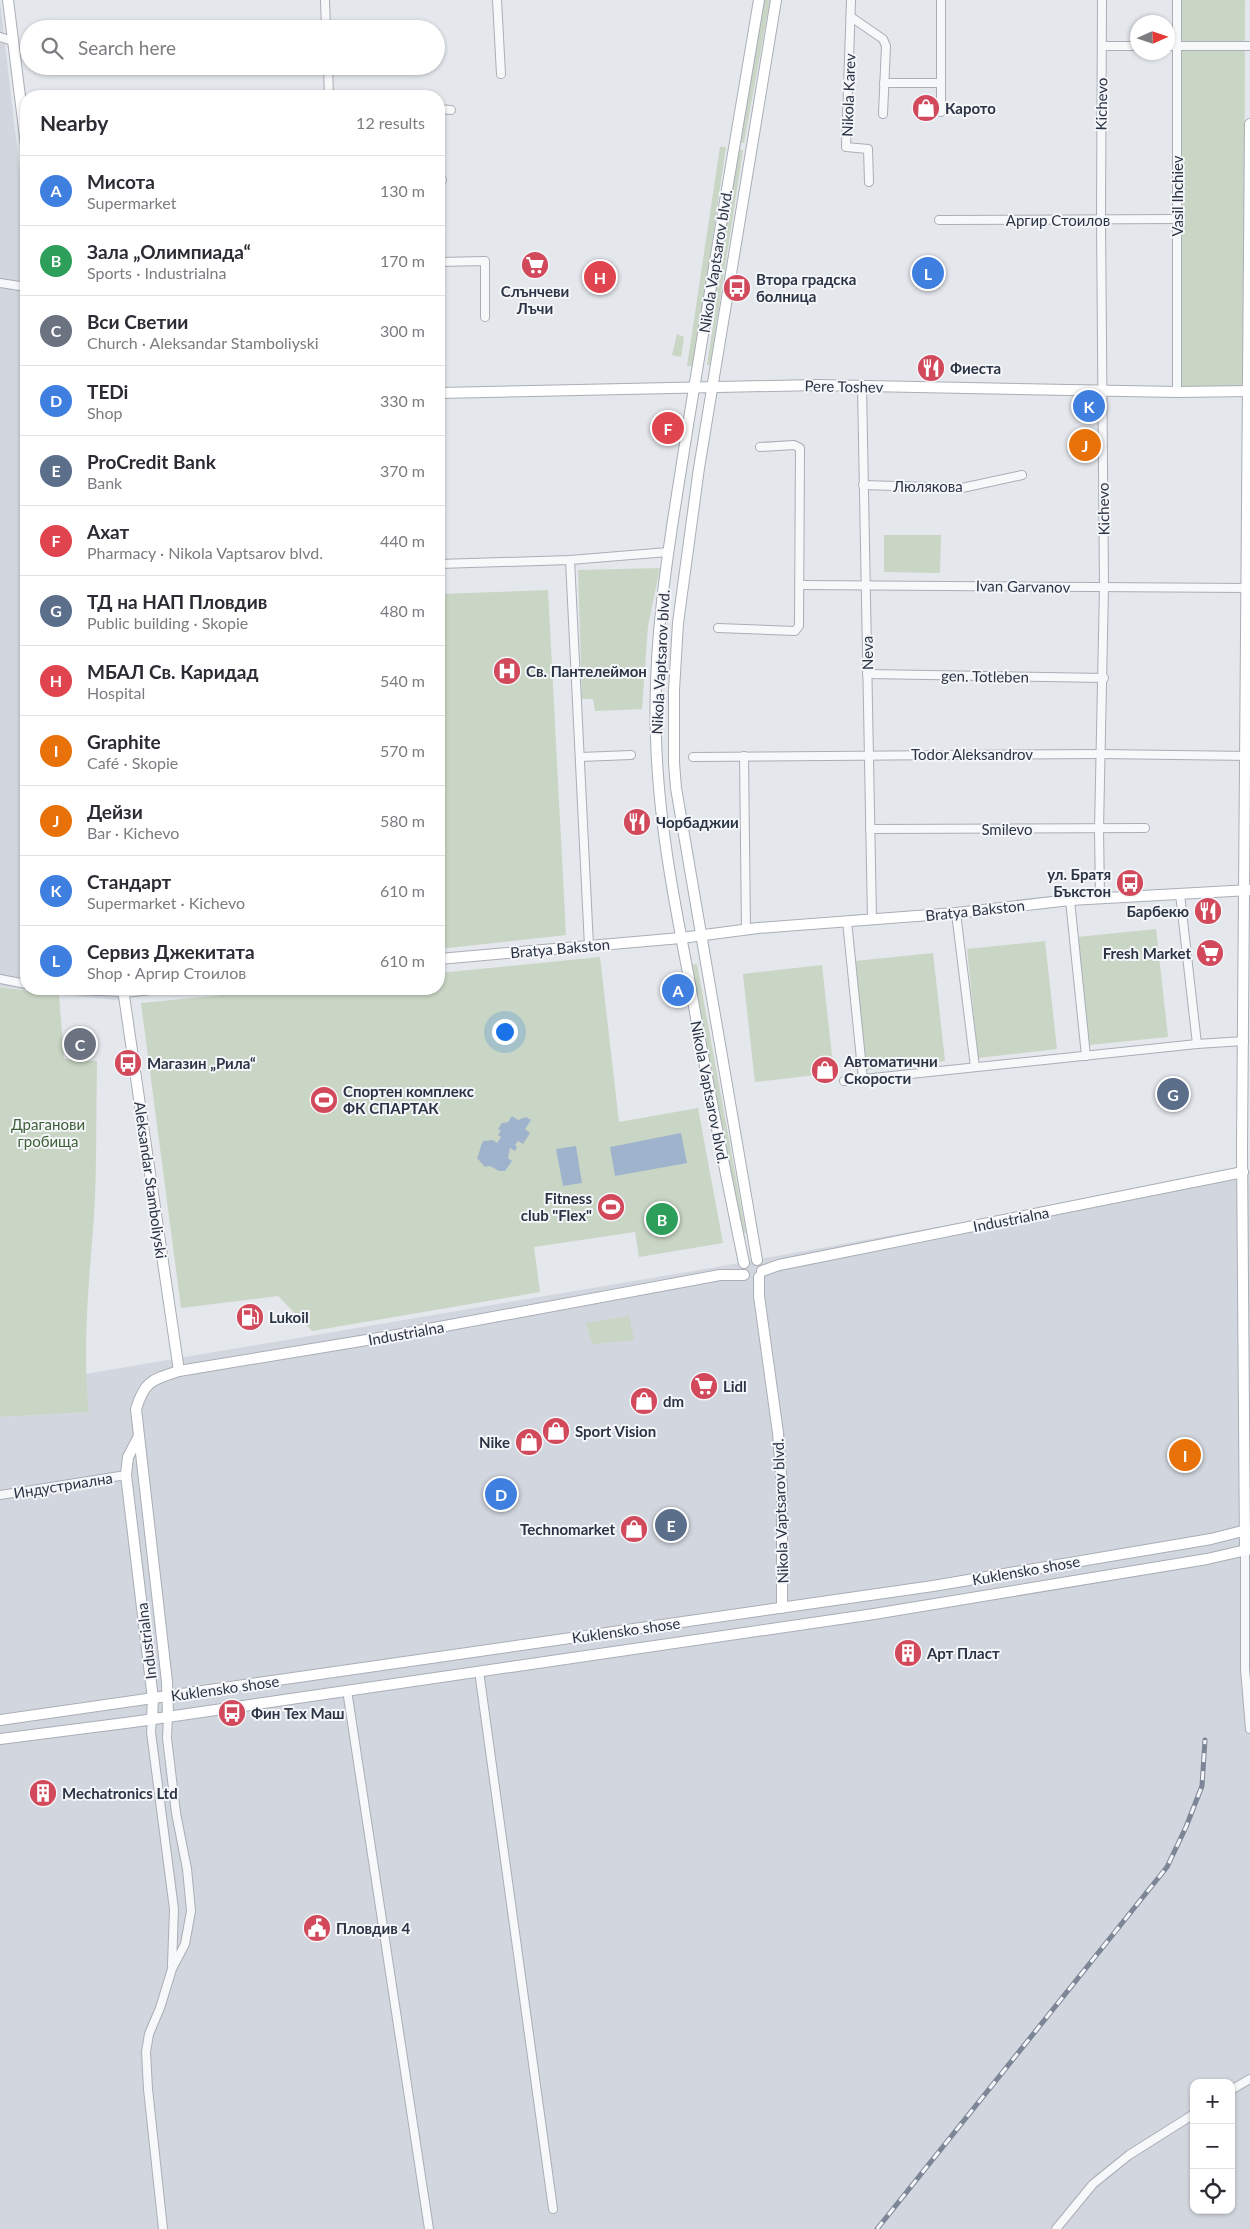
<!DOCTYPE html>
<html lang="en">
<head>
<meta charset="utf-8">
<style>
	:root { --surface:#fff; --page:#f7f7f7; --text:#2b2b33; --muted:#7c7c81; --line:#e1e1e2; --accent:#0f766e }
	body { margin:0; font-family:Lato,sans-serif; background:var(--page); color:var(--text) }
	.controls { position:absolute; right:15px; bottom:15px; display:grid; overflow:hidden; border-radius:10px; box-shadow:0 1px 4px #0004 }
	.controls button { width:45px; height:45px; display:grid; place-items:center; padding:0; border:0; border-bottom:1px solid var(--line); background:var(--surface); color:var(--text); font:25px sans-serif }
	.compass { position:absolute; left:1130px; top:15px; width:45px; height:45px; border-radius:50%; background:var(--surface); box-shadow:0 1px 4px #0004; rotate:87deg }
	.you { position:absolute; left:504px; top:1031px; width:18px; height:18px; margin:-12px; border:4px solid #fff; border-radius:50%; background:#1a73e8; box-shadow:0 0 0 8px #1a73e833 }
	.badge { display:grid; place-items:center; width:32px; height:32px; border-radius:50%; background:var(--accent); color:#fff; font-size:16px; font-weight:700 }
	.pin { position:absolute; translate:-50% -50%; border:2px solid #fff; box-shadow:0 1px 5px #0006 }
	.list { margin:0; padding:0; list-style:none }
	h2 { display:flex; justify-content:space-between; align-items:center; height:65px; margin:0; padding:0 20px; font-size:21px }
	h2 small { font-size:16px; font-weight:400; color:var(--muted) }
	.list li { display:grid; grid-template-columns:32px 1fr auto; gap:15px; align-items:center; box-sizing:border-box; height:70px; padding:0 20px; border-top:1px solid var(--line) }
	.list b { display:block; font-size:19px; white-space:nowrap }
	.list p { margin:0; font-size:16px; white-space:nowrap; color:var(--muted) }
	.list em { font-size:16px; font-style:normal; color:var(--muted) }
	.icon { flex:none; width:28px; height:28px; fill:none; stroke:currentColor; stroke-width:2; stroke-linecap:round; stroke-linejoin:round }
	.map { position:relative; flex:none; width:1250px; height:2229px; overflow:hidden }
	.search { position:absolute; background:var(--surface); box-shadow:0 1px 4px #0004; left:20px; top:20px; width:425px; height:55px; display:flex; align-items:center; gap:12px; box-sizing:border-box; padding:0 18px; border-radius:28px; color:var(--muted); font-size:19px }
	.panel { position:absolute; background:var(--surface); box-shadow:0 1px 4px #0004; left:20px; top:90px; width:425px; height:905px; border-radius:20px }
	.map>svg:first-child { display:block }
	.built { fill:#d2d6de; fill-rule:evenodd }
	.green { fill:#c9d6c5 }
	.water { fill:#9fb4cc }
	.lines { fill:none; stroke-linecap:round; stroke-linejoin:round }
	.street-casing { stroke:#a9aeb7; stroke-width:10 }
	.secondary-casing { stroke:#a9aeb7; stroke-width:12 }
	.street { stroke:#f7f8fa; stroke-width:8 }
	.secondary { stroke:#fff; stroke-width:10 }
	.rail-casing { stroke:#7d8696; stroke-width:5 }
	.rail { stroke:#f4f6f9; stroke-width:3; stroke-dasharray:9; stroke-linecap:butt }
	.labels { text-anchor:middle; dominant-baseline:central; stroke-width:4; stroke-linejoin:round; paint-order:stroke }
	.street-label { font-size:15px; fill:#2b3445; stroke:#f4f6f9 }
	.poi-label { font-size:15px; font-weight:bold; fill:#2b3445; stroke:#f4f6f9; text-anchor:start }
	.park-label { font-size:15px; fill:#3f6138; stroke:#f4f6f9 }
</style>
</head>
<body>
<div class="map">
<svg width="1250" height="2229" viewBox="0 0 1250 2229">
	<rect width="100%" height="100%" fill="#e4e7ec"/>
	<g class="built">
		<path d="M0,0L26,225V989H118L120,1000L59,995L0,986Z"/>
		<path d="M1250,1170V2229H0V1417L89,1412L85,1374L711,1268ZM1194,2083H1231V2210H1194Z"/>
	</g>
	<g class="green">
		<path d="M763,0H770L744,143L737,142Z"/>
		<path d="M1181,0H1245L1244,388H1182Z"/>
		<path d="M720,147H726L694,366H687Z"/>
		<path d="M736,149L743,150L710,365H707L715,312L716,279Z"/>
		<path d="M677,334L684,337L681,357L672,355Z"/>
		<path d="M884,535H941L940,573L884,572Z"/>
		<path d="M660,568L648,626L642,709L595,711L593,699H582L578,570Z"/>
		<path d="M548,590L566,935L439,949V594Z"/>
		<path d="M1156,929L1168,1037L1089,1045L1077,937Z"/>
		<path d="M1045,941L1057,1049L978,1058L967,949Z"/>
		<path d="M933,953L945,1061L866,1070L855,961Z"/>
		<path d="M600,957L619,1122L698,1108L723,1243L639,1257L635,1232L534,1247L540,1292L312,1331L278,1296L181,1308L141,1003L284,989H439V973Z"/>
		<path d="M697,964L746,1233H740L691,965Z"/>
		<path d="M822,965L834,1073L755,1082L743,974Z"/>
		<path d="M0,987L59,995L64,1059L97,1061C96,1113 97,1166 94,1217C89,1282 82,1346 89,1412L0,1417Z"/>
		<path d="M629,1316L634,1340L592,1344L586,1323Z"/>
	</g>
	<g class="water">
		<path d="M512,1116L518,1120L526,1117L531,1120L525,1129L530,1133L523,1144L518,1141L515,1145L517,1147L515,1151L510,1148L508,1158L512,1161L505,1171H499L490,1166L485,1167L477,1158C480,1152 480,1147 483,1141L493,1140L497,1143L501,1137L498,1135L501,1131L498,1129L502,1123L508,1122Z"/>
		<path d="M681,1133L687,1163L615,1176L610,1147Z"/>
		<path d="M576,1146L582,1183L563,1186L556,1149Z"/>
	</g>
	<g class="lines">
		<defs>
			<g id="street">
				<path d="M325,0L326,29"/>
				<path d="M497,0L501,74"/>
				<path d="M851,0L846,147L868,149L869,182"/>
				<path d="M1177,0V392"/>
				<path d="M851,17L883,39L886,46L883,114"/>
				<path d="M0,37L13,41"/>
				<path d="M1102,46H1138"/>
				<path d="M1168,46H1250"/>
				<path d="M328,66L329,96"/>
				<path d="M884,83H941"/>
				<path d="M439,109L451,110"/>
				<path d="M941,112V0"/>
				<path d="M439,180H442"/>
				<path d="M939,220L1177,219"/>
				<path d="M439,262L485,261V317"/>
				<path d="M0,283L26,287"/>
				<path d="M862,386L872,919"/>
				<path d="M863,485L962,488L1022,475"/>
				<path d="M570,560L589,946"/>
				<path d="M439,564L570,560L668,552"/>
				<path d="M800,585L1247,588"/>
				<path d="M718,628L795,631L799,626L800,448L794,445L760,447"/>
				<path d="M867,674L1104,678"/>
				<path d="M744,756L746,929"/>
				<path d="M580,757L631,755"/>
				<path d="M693,757L1100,754L1250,756"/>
				<path d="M870,829L1145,828"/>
				<path d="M1180,894L1197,1044"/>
				<path d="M1100,898L1099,829L1104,587L1101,220L1102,0"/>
				<path d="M1070,900L1086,1056"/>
				<path d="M956,913L975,1067"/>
				<path d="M847,921L863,1079"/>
				<path d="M0,979L26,984"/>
				<path d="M54,989L124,992"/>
				<path d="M844,1081L1197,1044L1244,1041"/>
				<path d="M0,1495L126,1475"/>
				<path d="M1245,1550V1669L1250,1729"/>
				<path d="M479,1671L553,2209"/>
				<path d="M347,1690L429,2229"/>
				<path d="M152,1718L151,1732L174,1909L172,1965"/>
				<path d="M1231,2090L1250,2079"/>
				<path d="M163,2229L148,2089L146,2052L149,2034L160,2008L172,1969L185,1944L191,1911L187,1869L176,1813L167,1738L168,1716"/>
				<path d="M1056,2229L1093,2184L1129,2155L1194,2114"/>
			</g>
			<g id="secondary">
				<path d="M8,0L26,145"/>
				<path d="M439,393L816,385L1177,392L1250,391"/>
				<path d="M439,959L681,938L758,928L956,913L1070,900L1250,890"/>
				<path d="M123,989L179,1371"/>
				<path d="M124,992L151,989"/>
				<path d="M757,1260L676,788L674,763V690L678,623L699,468L776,0"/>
				<path d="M744,1263C724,1166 705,1070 688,973C673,895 658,817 656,737C652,632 672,528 688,425C711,283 735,142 759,0"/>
				<path d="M762,1271L779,1265L1243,1172"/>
				<path d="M759,1277V1296L778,1433L782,1488V1608"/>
				<path d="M139,1436L128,1457L126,1475L153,1699L152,1718"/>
				<path d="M1245,1550L1242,1149L1250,124"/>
				<path d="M168,1716L167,1682L136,1409C145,1380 152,1380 179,1371L391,1336L720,1275H744"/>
				<path d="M0,1720L933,1586L1211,1539L1250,1529"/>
				<path d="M0,1739L133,1722L874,1614L1207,1559L1250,1549"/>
			</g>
		</defs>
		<use href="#street" class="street-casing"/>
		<use href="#secondary" class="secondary-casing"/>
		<use href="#street" class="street"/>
		<use href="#secondary" class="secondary"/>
		<defs>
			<path id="rail" d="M877,2229L1167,1867L1186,1827L1202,1786L1205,1740"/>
		</defs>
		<use href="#rail" class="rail-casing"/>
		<use href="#rail" class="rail"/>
	</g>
	<defs>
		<symbol id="shop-disc" viewBox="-11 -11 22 22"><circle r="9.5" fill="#d1495b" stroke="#f4f6f9"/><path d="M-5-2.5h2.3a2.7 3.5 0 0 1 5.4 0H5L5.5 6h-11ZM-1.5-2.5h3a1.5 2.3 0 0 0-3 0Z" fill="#fff"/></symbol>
		<symbol id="supermarket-disc" viewBox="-11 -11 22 22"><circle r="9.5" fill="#d1495b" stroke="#f4f6f9"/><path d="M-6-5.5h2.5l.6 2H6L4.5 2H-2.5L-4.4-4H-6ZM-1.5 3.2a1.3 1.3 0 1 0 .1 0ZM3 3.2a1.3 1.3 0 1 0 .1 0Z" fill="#fff"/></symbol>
		<symbol id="bus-disc" viewBox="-11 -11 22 22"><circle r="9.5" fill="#d1495b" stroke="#f4f6f9"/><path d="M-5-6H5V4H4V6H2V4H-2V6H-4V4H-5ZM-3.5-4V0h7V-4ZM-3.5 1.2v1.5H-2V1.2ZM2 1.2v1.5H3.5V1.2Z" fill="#fff"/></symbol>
		<symbol id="restaurant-disc" viewBox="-11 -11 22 22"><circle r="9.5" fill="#d1495b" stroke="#f4f6f9"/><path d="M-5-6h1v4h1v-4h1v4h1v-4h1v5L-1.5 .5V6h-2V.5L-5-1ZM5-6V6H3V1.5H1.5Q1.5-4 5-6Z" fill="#fff"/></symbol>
		<symbol id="hospital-disc" viewBox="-11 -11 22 22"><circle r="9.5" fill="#d1495b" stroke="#f4f6f9"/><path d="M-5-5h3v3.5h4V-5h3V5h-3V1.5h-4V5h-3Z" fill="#fff"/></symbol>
		<symbol id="stadium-disc" viewBox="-11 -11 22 22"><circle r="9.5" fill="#d1495b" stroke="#f4f6f9"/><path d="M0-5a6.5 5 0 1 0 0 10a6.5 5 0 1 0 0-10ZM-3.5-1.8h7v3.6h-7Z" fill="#fff"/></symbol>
		<symbol id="fuel-disc" viewBox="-11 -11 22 22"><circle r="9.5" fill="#d1495b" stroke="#f4f6f9"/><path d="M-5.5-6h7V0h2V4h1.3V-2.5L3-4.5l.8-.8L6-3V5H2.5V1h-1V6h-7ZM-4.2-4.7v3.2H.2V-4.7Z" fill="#fff"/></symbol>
		<symbol id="building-disc" viewBox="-11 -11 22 22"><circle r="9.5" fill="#d1495b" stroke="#f4f6f9"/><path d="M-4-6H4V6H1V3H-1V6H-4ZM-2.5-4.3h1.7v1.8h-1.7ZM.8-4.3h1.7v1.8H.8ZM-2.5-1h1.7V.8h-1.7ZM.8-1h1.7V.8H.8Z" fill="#fff"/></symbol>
		<symbol id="civic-disc" viewBox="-11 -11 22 22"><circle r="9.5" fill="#d1495b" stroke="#f4f6f9"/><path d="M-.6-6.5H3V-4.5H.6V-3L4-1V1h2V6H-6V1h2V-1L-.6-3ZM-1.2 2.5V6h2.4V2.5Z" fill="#fff"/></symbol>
	</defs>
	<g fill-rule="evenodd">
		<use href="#shop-disc" x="910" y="92" width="32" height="32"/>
		<use href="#supermarket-disc" x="519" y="249" width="32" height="32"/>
		<use href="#bus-disc" x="721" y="272" width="32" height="32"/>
		<use href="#restaurant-disc" x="915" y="352" width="32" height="32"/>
		<use href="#hospital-disc" x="491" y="655" width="32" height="32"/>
		<use href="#restaurant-disc" x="621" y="806" width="32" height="32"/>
		<use href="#bus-disc" x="1114" y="867" width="32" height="32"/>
		<use href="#restaurant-disc" x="1192" y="895" width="32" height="32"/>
		<use href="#supermarket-disc" x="1194" y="937" width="32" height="32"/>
		<use href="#bus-disc" x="112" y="1047" width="32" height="32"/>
		<use href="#shop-disc" x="809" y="1054" width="32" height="32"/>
		<use href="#stadium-disc" x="308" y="1084" width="32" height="32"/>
		<use href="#stadium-disc" x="595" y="1191" width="32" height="32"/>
		<use href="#fuel-disc" x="234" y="1301" width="32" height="32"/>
		<use href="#supermarket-disc" x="688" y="1370" width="32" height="32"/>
		<use href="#shop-disc" x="628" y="1385" width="32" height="32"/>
		<use href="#shop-disc" x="540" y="1415" width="32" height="32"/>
		<use href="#shop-disc" x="513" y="1426" width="32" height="32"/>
		<use href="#shop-disc" x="618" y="1513" width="32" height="32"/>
		<use href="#building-disc" x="892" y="1637" width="32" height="32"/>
		<use href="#bus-disc" x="216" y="1697" width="32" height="32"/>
		<use href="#building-disc" x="27" y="1777" width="32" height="32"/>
		<use href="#civic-disc" x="301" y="1912" width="32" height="32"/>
	</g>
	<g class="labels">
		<g class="street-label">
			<text transform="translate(848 95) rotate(-88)">Nikola Karev</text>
			<text transform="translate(1101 104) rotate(-89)">Kichevo</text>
			<text transform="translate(1177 196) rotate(-90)">Vasil Ihchiev</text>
			<text x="1058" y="220">Аргир Стоилов</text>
			<text transform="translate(715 261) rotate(-81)">Nikola Vaptsarov blvd.</text>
			<text transform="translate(844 386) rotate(1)">Pere Toshev</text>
			<text x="928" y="486">Люлякова</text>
			<text transform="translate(1103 509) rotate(-91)">Kichevo</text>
			<text transform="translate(1023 586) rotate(1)">Ivan Garvanov</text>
			<text transform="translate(867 653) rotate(-91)">Neva</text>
			<text transform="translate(660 662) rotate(-87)">Nikola Vaptsarov blvd.</text>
			<text transform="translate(985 676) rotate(1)">gen. Totleben</text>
			<text x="972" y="754">Todor Aleksandrov</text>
			<text x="1007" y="829">Smilevo</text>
			<text transform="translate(975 910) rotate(-6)">Bratya Bakston</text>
			<text transform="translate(560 948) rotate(-5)">Bratya Bakston</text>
			<text transform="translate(710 1092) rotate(79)">Nikola Vaptsarov blvd.</text>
			<text transform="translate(151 1180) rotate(82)">Aleksandar Stamboliyski</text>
			<text transform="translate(1011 1219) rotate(-11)">Industrialna</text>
			<text transform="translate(406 1333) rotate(-10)">Industrialna</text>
			<text transform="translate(63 1485) rotate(-9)">Индустриална</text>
			<text transform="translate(780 1511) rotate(-92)">Nikola Vaptsarov blvd.</text>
			<text transform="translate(1026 1570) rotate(-10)">Kuklensko shose</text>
			<text transform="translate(626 1630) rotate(-8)">Kuklensko shose</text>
			<text transform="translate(146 1641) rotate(-97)">Industrialna</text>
			<text transform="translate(225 1688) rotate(-8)">Kuklensko shose</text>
		</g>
		<g class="poi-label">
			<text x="945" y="108">Карото</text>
			<text x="756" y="279">Втора градска<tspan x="756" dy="17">болница</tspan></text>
			<text x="535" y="291" text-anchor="middle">Слънчеви<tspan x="535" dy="17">Лъчи</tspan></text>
			<text x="950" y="368">Фиеста</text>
			<text x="526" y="671">Св. Пантелеймон</text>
			<text x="656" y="822">Чорбаджии</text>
			<text x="1111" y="874" text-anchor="end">ул. Братя<tspan x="1111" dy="17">Бъкстон</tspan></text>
			<text x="1189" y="911" text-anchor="end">Барбекю</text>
			<text x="1191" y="953" text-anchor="end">Fresh Market</text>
			<text x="844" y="1061">Автоматични<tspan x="844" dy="17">Скорости</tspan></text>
			<text x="147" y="1063">Магазин „Рила“</text>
			<text x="343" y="1091">Спортен комплекс<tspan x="343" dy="17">ФК СПАРТАК</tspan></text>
			<text x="592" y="1198" text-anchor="end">Fitness<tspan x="592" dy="17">club "Flex"</tspan></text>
			<text x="269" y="1317">Lukoil</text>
			<text x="723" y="1386">Lidl</text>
			<text x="663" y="1401">dm</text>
			<text x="575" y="1431">Sport Vision</text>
			<text x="510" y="1442" text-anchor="end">Nike</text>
			<text x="615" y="1529" text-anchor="end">Technomarket</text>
			<text x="927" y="1653">Арт Пласт</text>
			<text x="251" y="1713">Фин Тех Маш</text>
			<text x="62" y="1793">Mechatronics Ltd</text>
			<text x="336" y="1928">Пловдив 4</text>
		</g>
		<g class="park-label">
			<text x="48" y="1124">Драганови<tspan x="48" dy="17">гробища</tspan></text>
		</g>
	</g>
</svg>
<div class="controls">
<button>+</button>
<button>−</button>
<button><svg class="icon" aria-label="locate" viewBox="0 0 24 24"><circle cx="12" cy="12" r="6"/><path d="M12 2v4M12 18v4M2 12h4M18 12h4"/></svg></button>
</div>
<svg class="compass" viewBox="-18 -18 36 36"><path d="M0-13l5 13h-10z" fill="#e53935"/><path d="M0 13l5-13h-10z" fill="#7c7c81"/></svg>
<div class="you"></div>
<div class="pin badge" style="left:678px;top:990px;background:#3f7fe0">A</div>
<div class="pin badge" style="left:662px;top:1219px;background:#2e9e5b">B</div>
<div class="pin badge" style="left:80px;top:1044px;background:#6b7280">C</div>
<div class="pin badge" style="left:501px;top:1494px;background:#3f7fe0">D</div>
<div class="pin badge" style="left:671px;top:1525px;background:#5c6f8a">E</div>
<div class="pin badge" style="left:668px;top:428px;background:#e0444e">F</div>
<div class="pin badge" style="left:1173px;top:1094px;background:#5c6f8a">G</div>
<div class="pin badge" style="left:600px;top:277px;background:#e0444e">H</div>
<div class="pin badge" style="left:1185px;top:1455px;background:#e8710a">I</div>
<div class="pin badge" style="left:1085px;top:445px;background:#e8710a">J</div>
<div class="pin badge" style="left:1089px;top:406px;background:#3f7fe0">K</div>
<div class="pin badge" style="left:928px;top:273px;background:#3f7fe0">L</div>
<div class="search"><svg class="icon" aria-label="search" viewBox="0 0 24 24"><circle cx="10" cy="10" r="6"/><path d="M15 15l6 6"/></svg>Search here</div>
<section class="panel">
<h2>Nearby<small>12 results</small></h2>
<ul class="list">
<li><span class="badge" style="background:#3f7fe0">A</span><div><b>Мисота</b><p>Supermarket</p></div><em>130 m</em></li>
<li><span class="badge" style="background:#2e9e5b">B</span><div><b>Зала „Олимпиада“</b><p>Sports · Industrialna</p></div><em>170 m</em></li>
<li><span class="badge" style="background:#6b7280">C</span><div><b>Вси Светии</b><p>Church · Aleksandar Stamboliyski</p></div><em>300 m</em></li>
<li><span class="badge" style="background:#3f7fe0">D</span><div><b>TEDi</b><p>Shop</p></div><em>330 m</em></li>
<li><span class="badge" style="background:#5c6f8a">E</span><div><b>ProCredit Bank</b><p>Bank</p></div><em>370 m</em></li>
<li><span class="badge" style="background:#e0444e">F</span><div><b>Ахат</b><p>Pharmacy · Nikola Vaptsarov blvd.</p></div><em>440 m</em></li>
<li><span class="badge" style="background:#5c6f8a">G</span><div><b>ТД на НАП Пловдив</b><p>Public building · Skopie</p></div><em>480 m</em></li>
<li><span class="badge" style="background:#e0444e">H</span><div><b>МБАЛ Св. Каридад</b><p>Hospital</p></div><em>540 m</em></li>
<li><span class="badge" style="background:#e8710a">I</span><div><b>Graphite</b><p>Café · Skopie</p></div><em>570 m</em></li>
<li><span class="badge" style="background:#e8710a">J</span><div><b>Дейзи</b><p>Bar · Kichevo</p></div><em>580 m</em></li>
<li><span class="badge" style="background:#3f7fe0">K</span><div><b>Стандарт</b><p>Supermarket · Kichevo</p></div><em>610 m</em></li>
<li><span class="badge" style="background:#3f7fe0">L</span><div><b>Сервиз Джекитата</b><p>Shop · Аргир Стоилов</p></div><em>610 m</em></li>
</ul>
</section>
</div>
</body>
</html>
